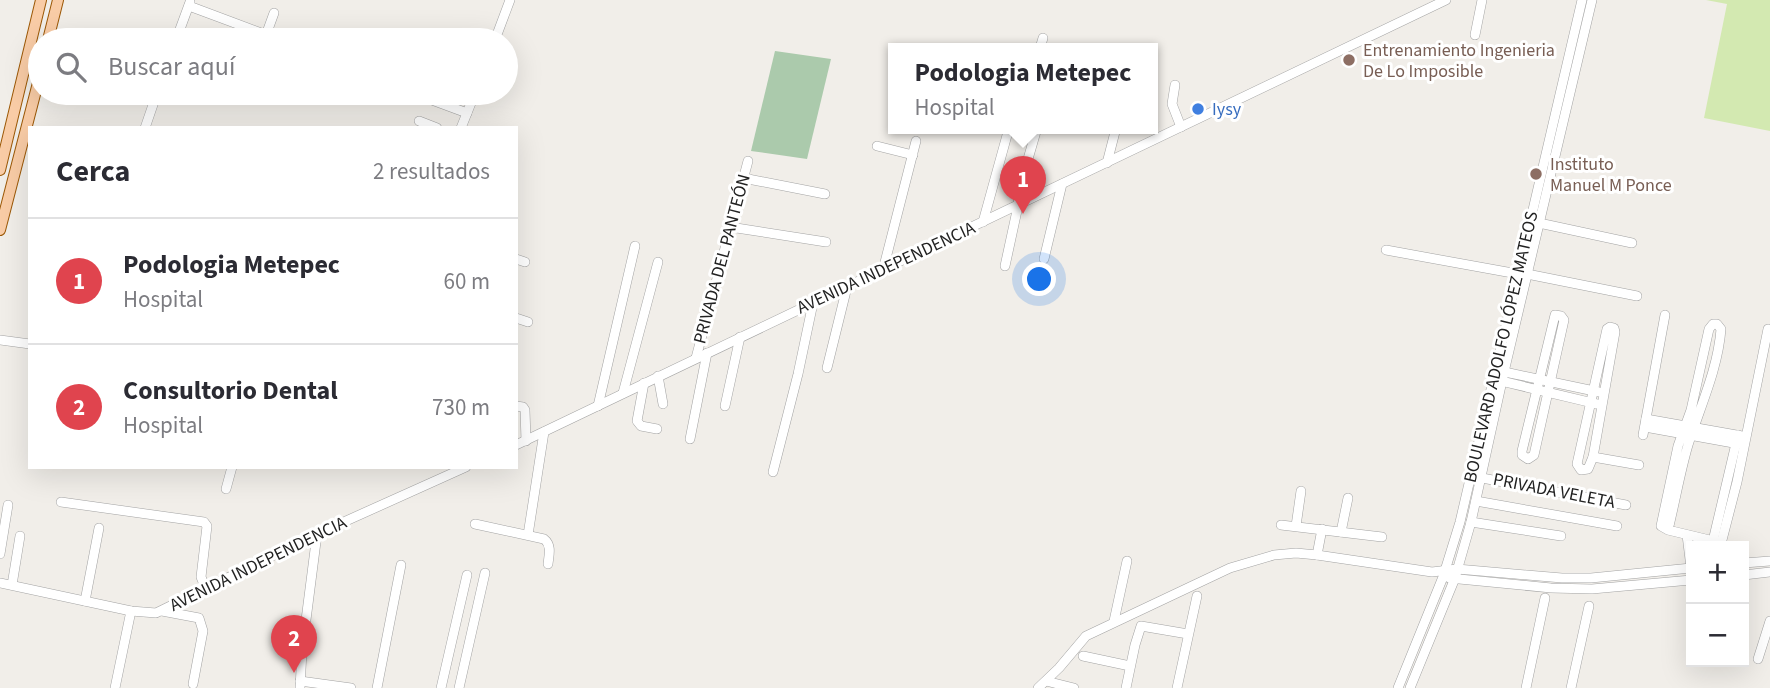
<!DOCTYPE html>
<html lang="es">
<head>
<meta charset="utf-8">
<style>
	:root { --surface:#fff; --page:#f2f2f3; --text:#2b2b33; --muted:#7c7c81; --line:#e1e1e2; --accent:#0b8043 }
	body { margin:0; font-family:"Source Sans 3",sans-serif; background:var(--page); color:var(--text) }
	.controls { position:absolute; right:21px; bottom:21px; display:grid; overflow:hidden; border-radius:0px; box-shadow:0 7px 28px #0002 }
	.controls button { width:63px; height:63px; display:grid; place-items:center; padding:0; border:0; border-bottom:2px solid var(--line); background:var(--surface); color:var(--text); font:35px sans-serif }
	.you { position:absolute; left:1040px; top:280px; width:24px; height:24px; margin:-18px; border:5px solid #fff; border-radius:50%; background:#1a73e8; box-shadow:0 0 0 10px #1a73e833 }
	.badge { display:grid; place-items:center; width:46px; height:46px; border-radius:50%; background:var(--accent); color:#fff; font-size:23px; font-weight:700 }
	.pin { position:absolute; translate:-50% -58px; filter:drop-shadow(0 2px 4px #0008) }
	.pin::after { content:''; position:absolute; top:37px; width:24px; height:21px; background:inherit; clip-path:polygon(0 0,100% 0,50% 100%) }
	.popup { position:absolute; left:888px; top:43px; width:270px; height:91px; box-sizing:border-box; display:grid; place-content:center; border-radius:0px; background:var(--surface); filter:drop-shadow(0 2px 5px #0005); font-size:23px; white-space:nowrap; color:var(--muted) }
	.popup b { font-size:26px; color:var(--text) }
	.popup::after { content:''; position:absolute; left:50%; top:100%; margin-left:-14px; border:14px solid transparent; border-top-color:var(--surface) }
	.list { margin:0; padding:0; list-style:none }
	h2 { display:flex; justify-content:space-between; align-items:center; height:91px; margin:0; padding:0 28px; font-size:30px }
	h2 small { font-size:23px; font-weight:400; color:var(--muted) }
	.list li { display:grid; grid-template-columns:46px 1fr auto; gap:21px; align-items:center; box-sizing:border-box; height:126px; padding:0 28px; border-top:2px solid var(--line) }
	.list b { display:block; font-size:26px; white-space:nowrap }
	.list p { margin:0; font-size:23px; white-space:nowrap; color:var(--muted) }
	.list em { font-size:23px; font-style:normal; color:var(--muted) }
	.icon { flex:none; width:38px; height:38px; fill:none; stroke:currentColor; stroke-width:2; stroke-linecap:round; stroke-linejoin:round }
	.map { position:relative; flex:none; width:1770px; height:688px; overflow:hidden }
	.search { position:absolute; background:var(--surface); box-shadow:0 7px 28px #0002; left:28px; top:28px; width:490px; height:77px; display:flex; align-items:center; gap:18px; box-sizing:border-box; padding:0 24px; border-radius:38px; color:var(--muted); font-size:26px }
	.panel { position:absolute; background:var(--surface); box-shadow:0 7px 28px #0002; left:28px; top:126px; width:490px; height:343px; border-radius:0px }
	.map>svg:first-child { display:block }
	.grass { fill:#d3e9b1 }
	.cemetery { fill:#abcaac }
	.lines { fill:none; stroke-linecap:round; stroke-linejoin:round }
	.minor-casing { stroke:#a3a3a3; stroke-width:10 }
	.major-casing { stroke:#9b5705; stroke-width:12 }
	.minor { stroke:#fff; stroke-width:9 }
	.major { stroke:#f9cca6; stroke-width:10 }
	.education-dot { fill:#8d6e63; stroke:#fff; stroke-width:2.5 }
	.shop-dot { fill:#3f7fe0; stroke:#fff; stroke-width:2.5 }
	.labels { text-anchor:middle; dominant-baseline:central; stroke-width:6; stroke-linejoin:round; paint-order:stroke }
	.education-label { font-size:18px; fill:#785e54; stroke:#fff; text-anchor:start }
	.shop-label { font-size:18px; fill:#366cbe; stroke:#fff; text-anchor:start }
	.street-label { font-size:18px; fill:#222; stroke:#fff }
</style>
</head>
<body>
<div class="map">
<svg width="1770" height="688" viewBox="0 0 1770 688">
	<rect width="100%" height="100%" fill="#f1eee9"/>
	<path class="grass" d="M1706,0H1770V131L1704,118L1727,4Z"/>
	<path class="cemetery" d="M775,51L831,59L807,159L751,151Z"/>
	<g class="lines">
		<defs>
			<g id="minor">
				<path d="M189,6L280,40"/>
				<path d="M266,35L274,13"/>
				<path d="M1475,35L1482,0"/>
				<path d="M176,40L190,2"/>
				<path d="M495,40L510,0"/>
				<path d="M1040,48L1043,38"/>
				<path d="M1175,85L1172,104L1181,127"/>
				<path d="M413,93L467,113"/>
				<path d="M419,121L437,128"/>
				<path d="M145,128L157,93"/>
				<path d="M461,128L475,93"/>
				<path d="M877,146L913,155"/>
				<path d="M1107,163L1116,128"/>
				<path d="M743,178L825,194"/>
				<path d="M983,222L1009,128"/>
				<path d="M1539,223L1632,243"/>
				<path d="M730,227L826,242"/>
				<path d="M1386,250L1518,274"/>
				<path d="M516,259L525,262"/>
				<path d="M1044,259L1062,184"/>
				<path d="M1005,266L1018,206L1019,190L1037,128"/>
				<path d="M883,270L916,141"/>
				<path d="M1527,274L1637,296"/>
				<path d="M1555,315L1561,316L1564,320L1534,455L1528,459L1522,455V451Z"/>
				<path d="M516,318L528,322"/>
				<path d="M1610,327L1614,328L1615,332L1593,457L1588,469L1581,470L1577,464L1607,329Z"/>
				<path d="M0,340L30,344"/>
				<path d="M696,358L748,161"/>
				<path d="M827,368L847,287"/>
				<path d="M1500,371L1599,392"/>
				<path d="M658,376L663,404"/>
				<path d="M1501,381L1597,404"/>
				<path d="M644,383L637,421L641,426L657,429"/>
				<path d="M623,393L658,262"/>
				<path d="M516,406L523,407L525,410L526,441"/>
				<path d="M598,406L635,246"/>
				<path d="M725,406L740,337"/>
				<path d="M1646,419L1742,436"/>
				<path d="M1645,427L1739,444"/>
				<path d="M1643,435L1665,315"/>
				<path d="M690,439L707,353"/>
				<path d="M516,445L1446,0"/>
				<path d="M1593,457L1639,465"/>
				<path d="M773,472L798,374L813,303"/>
				<path d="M1482,478L1626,505"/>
				<path d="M226,489L232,467"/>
				<path d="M1476,501L1617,526"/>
				<path d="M61,502L204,522L207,526L201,577L206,589"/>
				<path d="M1471,522L1561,536"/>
				<path d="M475,524L544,539C552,545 549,555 548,564"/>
				<path d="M1281,525L1382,537"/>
				<path d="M1296,526L1301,491"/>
				<path d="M1668,530C1675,502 1680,472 1688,445C1700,407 1718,369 1721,329L1717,324H1713L1709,329L1691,410L1678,446L1661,526L1668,530L1718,542L1722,540L1737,482L1768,329"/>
				<path d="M1341,532L1348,498"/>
				<path d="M528,535L544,432"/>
				<path d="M1687,535L1691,568"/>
				<path d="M1713,541L1738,435"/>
				<path d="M0,554L8,505"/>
				<path d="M1317,555L1322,529"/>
				<path d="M1744,563L1770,561"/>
				<path d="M1744,575L1770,572"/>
				<path d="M1449,578L1551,588L1592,589L1691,580"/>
				<path d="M0,583L131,611L156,613L317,534L466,467"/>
				<path d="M12,585L20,536"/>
				<path d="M85,601L99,528"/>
				<path d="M162,611L199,618L203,631L193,684"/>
				<path d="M1114,621L1127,561"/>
				<path d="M1083,656L1130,666"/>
				<path d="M1758,659L1770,621"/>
				<path d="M300,681L351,688"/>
				<path d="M1046,681L1074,688"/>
				<path d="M115,688L131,611"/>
				<path d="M300,688L302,651L317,534"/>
				<path d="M377,688L401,565"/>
				<path d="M441,688L467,575"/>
				<path d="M459,688L485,573"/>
				<path d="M1038,688L1059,668L1086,636L1230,568L1274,555L1296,553L1317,555L1432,572L1457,569L1562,578H1591L1691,568"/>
				<path d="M1126,688L1135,645L1141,626L1188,634"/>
				<path d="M1177,688L1197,596"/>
				<path d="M1398,688L1443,577L1460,522L1582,0"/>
				<path d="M1410,688L1455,578L1471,522L1504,372L1592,0"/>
				<path d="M1526,688L1545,598"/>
				<path d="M1571,688L1589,606"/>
			</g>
			<g id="major">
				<path d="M48,40L58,0"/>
				<path d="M0,170L41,0"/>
				<path d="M0,230L40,75"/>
			</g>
		</defs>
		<use href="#minor" class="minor-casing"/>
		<use href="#major" class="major-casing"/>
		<use href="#minor" class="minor"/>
		<use href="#major" class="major"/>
	</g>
	<g class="education-dot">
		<circle cx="1349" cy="60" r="7"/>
		<circle cx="1536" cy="174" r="7"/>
	</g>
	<circle class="shop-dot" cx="1198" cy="109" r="7"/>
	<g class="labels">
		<g class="education-label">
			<text x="1363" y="50">Entrenamiento Ingenieria<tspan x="1363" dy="21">De Lo Imposible</tspan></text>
			<text x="1550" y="164">Instituto<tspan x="1550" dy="21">Manuel M Ponce</tspan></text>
		</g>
		<g class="shop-label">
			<text x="1212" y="109">Iysy</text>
		</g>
		<g class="street-label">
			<text transform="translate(722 259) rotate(-75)">PRIVADA DEL PANTEÓN</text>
			<text transform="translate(886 268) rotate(-25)">AVENIDA INDEPENDENCIA</text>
			<text transform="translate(1501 347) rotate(-77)">BOULEVARD ADOLFO LÓPEZ MATEOS</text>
			<text transform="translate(1554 491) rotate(11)">PRIVADA VELETA</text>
			<text transform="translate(258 564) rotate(-26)">AVENIDA INDEPENDENCIA</text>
		</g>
	</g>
</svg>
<div class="controls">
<button>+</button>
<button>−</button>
</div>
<div class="you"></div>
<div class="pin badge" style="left:1023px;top:214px;background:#e0444e">1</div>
<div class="popup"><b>Podologia Metepec</b>Hospital</div>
<div class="pin badge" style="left:294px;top:673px;background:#e0444e">2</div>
<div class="search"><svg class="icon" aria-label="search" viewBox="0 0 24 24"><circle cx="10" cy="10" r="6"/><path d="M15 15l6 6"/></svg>Buscar aquí</div>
<section class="panel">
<h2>Cerca<small>2 resultados</small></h2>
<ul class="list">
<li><span class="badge" style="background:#e0444e">1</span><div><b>Podologia Metepec</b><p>Hospital</p></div><em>60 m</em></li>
<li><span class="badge" style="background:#e0444e">2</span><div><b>Consultorio Dental</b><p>Hospital</p></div><em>730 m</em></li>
</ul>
</section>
</div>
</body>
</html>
